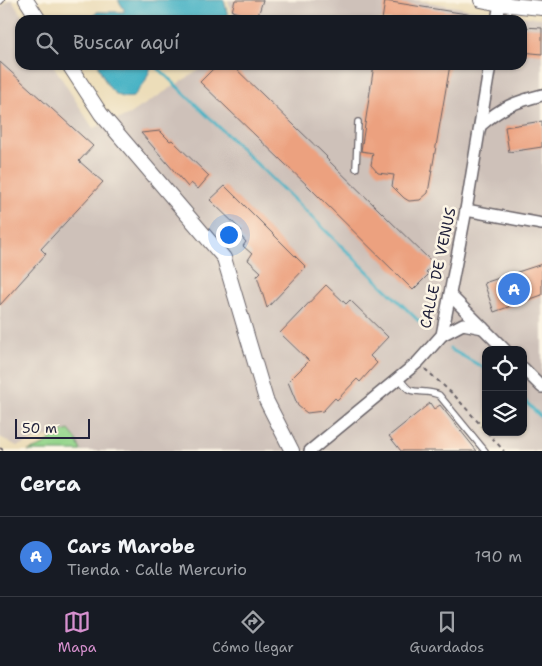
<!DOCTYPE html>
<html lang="es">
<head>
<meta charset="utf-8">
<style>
	:root { --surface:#171b24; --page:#20242c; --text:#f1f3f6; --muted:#9ea1a6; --line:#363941; --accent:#d690ce }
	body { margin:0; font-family:"Shantell Sans",sans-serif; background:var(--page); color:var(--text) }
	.controls { position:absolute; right:15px; bottom:15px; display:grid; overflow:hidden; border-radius:10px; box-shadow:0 1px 4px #0004 }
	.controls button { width:45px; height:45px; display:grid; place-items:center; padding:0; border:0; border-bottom:1px solid var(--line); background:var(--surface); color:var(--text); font:25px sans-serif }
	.scale { position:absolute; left:15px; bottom:12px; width:75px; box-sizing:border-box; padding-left:5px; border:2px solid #22223b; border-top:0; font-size:14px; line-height:18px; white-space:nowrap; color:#22223b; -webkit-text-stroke:4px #fcf5e5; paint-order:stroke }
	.you { position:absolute; left:228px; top:234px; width:18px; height:18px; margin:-12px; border:4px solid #fff; border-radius:50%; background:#1a73e8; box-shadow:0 0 0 8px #1a73e833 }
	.badge { display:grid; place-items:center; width:32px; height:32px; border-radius:50%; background:var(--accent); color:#fff; font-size:16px; font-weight:700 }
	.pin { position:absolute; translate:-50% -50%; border:2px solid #fff; box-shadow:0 1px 5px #0006 }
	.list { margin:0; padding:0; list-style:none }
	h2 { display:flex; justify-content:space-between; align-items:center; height:65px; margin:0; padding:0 20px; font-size:21px }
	h2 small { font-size:16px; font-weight:400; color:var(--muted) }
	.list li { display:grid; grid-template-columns:32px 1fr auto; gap:15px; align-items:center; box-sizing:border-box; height:80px; padding:0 20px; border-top:1px solid var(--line) }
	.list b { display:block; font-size:19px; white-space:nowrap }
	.list p { margin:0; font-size:16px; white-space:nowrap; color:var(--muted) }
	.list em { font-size:16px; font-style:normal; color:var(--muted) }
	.icon { flex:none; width:28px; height:28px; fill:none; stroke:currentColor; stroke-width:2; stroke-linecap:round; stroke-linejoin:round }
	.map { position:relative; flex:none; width:542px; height:451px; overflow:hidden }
	.search { position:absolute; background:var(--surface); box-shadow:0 1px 4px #0004; left:15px; right:15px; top:15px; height:55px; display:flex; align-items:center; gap:12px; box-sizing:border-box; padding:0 18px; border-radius:15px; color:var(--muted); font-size:19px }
	.sheet { height:145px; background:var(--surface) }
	nav { display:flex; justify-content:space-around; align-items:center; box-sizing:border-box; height:70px; border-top:1px solid var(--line); background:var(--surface); font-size:14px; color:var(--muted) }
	nav a { display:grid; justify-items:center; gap:2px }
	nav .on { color:var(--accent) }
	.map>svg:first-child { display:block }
	.industrial { fill:#cec1b9; fill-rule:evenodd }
	.green { fill:#96d68d; stroke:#5c7c64 }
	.water { fill:#47b2c5; stroke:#346a80 }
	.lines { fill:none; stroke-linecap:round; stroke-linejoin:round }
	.stream { stroke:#47b2c5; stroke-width:3 }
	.building { fill:#eca17f }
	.service-casing { stroke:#696367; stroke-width:8 }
	.minor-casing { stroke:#696367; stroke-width:14 }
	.tertiary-casing { stroke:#696367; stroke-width:16 }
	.path { stroke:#696367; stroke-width:2; stroke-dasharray:4 4; stroke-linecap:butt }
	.service { stroke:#fff; stroke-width:5.5 }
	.minor { stroke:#fff; stroke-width:11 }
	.tertiary { stroke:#fff; stroke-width:14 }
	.labels { text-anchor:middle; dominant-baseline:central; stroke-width:5; stroke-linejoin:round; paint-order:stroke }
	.street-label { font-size:15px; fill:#22223b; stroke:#fcf5e5 }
</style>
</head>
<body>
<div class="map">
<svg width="542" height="451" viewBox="0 0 542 451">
	<rect width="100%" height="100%" fill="#fcf5e5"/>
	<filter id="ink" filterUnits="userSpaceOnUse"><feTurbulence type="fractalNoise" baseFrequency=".02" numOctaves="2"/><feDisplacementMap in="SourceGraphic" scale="10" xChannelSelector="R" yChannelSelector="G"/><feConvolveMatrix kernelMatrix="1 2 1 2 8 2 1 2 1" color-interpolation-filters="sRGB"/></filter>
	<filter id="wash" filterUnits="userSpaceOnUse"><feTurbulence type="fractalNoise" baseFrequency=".0096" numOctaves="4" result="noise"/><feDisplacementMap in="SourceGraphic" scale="20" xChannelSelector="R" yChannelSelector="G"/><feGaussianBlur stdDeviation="1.12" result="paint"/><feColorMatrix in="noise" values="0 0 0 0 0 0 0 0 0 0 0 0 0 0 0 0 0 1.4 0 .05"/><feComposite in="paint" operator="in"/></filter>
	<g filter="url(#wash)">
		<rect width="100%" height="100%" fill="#ecddb9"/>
		<path class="industrial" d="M9,0H12L25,20H20V65H53L93,128L125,117L207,65H522V20H237L230,9L228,0H416L504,15L542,18V451H79L69,430L17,446L0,437V9ZM486,350H523V432H486Z"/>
		<path class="green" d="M69,430L76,439L81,451H28L44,445L56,434Z"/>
		<g class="water">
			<path d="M118,0H224L229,20H91L97,12H124V9Z"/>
			<path d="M98,65H152L145,82L133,97C112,101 105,81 98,65Z"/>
		</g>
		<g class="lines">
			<g class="stream">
				<path d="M155,65L428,330"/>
				<path d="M450,349L486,369"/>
				<path d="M523,399L542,418"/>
			</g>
		</g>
		<g id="blocks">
			<g class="building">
				<path d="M235,0H263L257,19L232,11Z"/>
				<path d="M385,1L473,15L472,20H382Z"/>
				<path d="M522,27L542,28V54L522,52Z"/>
				<path d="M0,62L93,146L79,161L103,182L41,249L46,254L0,305Z"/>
				<path d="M222,65H232L327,157L326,158L434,264L426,272L429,274L413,290L310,188L200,82L216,66L219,68Z"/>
				<path d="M374,65H450L428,193L420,200L409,201L404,198L392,186L394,175L378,173L371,165L373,153L361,151Z"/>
				<path d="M542,121V147L509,152L505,127Z"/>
				<path d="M160,131L170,141L172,140L209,176L198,189L191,183L188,187L141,133Z"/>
				<path d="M225,186L306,267L267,308L257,276L261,272L248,260L252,254L243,246L246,242L239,234L242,231L210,200Z"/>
				<path d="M542,264V295L494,312L484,283Z"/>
				<path d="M326,285L346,304L350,300L388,337L370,356L377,363L360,382L357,379L337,400L335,398L323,411L307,413L298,406L288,382L309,361L280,333Z"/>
				<path d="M430,403L434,409L440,405L477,451H401L389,436Z"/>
			</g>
		</g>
	</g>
	<g filter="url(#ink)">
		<use href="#blocks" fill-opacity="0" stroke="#696367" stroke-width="1"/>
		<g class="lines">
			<defs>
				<g id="service">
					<path d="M0,1L1,0"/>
					<path d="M356,168L358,122"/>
					<path d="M399,378C402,382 406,388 410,390C419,393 429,390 439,395L485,451"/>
				</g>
				<g id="minor">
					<path d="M497,20L500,4"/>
					<path d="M481,125C502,107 515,102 542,95"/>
					<path d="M466,210L542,224"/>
					<path d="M450,295L505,350"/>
					<path d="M442,335L463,324L483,328"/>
					<path d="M523,368L542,387"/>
					<path d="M310,451L418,362L442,335L466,210L490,65"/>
				</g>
				<g id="tertiary">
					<path d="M26,0L39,20"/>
					<path d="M481,0L500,4L542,8"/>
					<path d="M69,65L101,114L224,258L266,400L292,451"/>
				</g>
			</defs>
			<use href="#service" class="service-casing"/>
			<use href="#minor" class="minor-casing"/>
			<use href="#tertiary" class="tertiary-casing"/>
			<g class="path">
				<path d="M425,369L455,396L486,431"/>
				<path d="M487,432L504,451"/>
				<path d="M0,448L5,451"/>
			</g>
			<use href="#service" class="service"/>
			<use href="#minor" class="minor"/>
			<use href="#tertiary" class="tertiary"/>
		</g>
	</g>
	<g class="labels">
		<g class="street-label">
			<text transform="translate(438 268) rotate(-78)">CALLE DE VENUS</text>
		</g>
	</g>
</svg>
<div class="controls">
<button><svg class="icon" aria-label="locate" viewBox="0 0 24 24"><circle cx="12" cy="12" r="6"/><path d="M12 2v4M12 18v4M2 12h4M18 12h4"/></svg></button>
<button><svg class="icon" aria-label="layers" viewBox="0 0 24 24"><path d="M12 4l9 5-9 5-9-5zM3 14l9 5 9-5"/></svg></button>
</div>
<div class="scale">50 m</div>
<div class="you"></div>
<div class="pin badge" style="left:514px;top:289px;background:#3f7fe0">A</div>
<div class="search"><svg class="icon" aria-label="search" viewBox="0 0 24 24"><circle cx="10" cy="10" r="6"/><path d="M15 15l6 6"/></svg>Buscar aquí</div>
</div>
<section class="sheet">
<h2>Cerca<small></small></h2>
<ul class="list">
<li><span class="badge" style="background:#3f7fe0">A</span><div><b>Cars Marobe</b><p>Tienda · Calle Mercurio</p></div><em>190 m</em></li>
</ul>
</section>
<nav>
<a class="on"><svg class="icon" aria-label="map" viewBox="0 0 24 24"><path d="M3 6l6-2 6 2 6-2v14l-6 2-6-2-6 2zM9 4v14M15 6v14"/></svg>Mapa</a>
<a><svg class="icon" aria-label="directions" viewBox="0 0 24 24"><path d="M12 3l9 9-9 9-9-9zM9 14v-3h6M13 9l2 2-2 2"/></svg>Cómo llegar</a>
<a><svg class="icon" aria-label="saved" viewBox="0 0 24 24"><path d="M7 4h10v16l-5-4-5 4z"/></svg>Guardados</a>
</nav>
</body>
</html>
